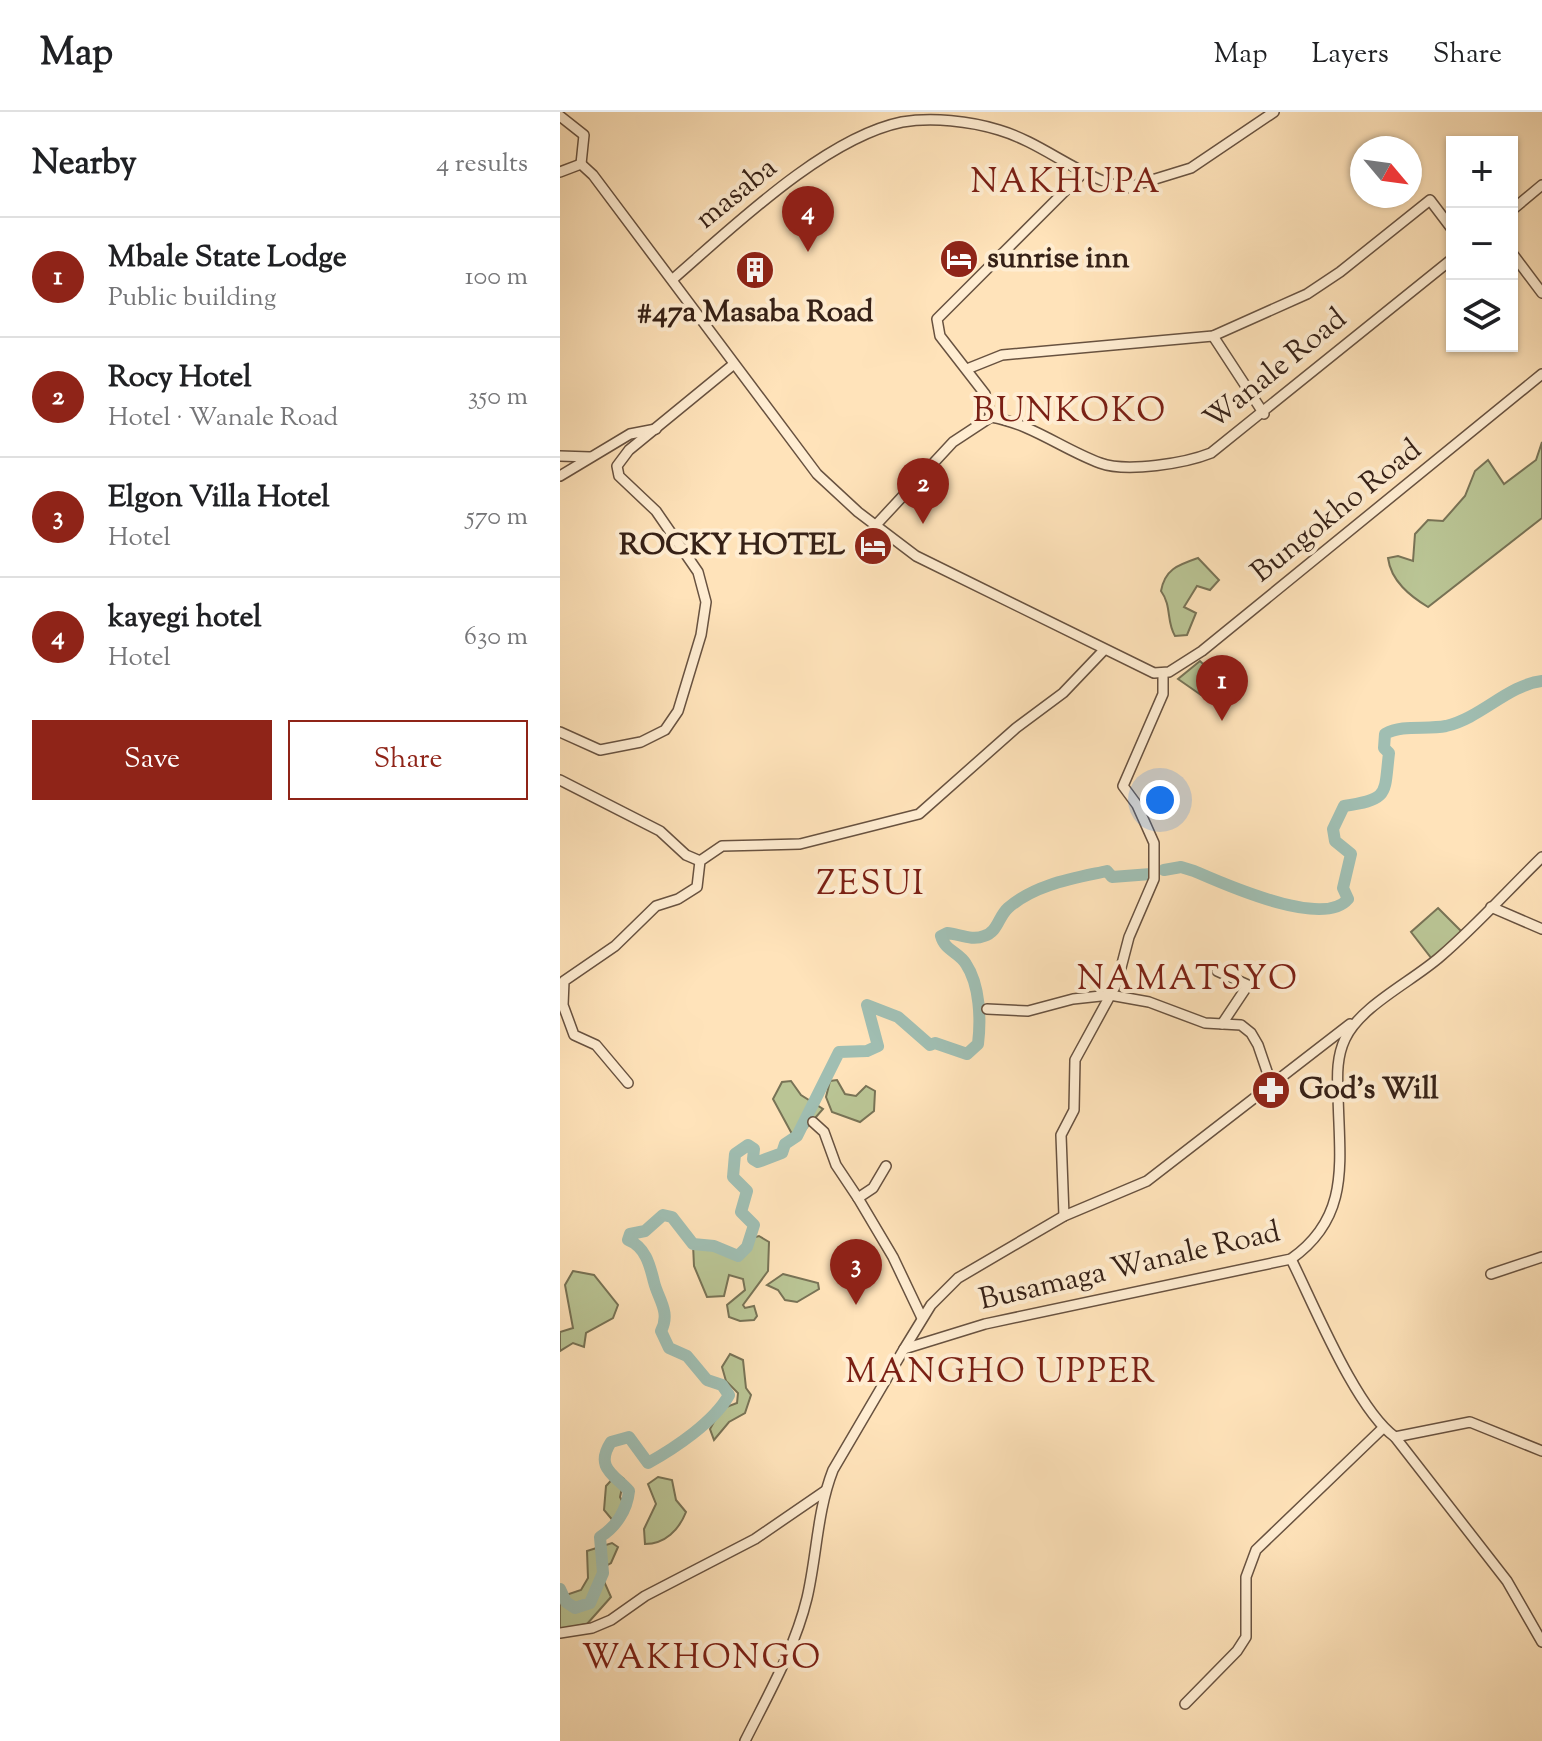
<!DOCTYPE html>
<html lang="en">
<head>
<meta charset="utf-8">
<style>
	:root { --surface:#fff; --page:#f2f2f2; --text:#202124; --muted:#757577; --line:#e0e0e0; --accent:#8f2418 }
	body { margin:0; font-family:"Sorts Mill Goudy",serif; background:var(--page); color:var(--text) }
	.controls { position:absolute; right:24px; top:24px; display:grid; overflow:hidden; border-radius:0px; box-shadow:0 2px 6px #0004 }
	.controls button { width:72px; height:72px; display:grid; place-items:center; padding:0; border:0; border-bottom:2px solid var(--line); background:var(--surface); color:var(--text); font:40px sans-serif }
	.compass { position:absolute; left:790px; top:24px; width:72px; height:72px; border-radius:50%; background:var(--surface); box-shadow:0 2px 6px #0004; rotate:119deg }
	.you { position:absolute; left:600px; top:688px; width:28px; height:28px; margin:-20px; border:6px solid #fff; border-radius:50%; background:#1a73e8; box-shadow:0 0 0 12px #1a73e833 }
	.badge { display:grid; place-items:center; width:52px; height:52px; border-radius:50%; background:var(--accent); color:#fff; font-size:26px; font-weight:700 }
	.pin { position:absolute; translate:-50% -66px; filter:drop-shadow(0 2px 4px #0008) }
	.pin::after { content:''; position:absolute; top:42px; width:28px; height:24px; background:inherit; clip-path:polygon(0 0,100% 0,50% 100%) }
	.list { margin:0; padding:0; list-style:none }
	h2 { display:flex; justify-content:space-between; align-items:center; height:104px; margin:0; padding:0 32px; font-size:34px }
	h2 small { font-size:26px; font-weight:400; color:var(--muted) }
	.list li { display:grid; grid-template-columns:52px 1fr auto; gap:24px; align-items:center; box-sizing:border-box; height:120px; padding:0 32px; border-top:2px solid var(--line) }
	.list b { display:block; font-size:30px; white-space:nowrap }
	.list p { margin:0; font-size:26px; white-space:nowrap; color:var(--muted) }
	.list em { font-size:26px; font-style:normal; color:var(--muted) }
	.actions { display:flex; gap:16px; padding:24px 32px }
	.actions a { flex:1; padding:18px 0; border:2px solid var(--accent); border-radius:0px; text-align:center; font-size:28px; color:var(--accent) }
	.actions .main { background:var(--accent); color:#fff }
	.icon { flex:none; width:44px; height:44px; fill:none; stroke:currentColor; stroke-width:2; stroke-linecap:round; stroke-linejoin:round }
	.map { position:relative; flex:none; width:982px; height:1629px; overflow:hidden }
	header { display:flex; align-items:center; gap:48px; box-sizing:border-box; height:112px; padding:0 40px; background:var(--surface); border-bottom:2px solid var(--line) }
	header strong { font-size:38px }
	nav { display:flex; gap:44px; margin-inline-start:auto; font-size:28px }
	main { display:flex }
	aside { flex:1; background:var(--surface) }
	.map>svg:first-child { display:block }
	.green { fill:#bac595; stroke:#787356; stroke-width:2 }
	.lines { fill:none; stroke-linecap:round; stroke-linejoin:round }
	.river { stroke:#a0beb2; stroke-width:12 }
	.minor-casing { stroke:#685240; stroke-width:12 }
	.minor { stroke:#ffedd2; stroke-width:9 }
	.labels { text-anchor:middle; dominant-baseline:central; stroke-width:8; stroke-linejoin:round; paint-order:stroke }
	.street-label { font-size:30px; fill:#362117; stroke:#ffedd2 }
	.poi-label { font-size:30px; font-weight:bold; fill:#362117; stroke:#ffedd2; text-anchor:start }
	.quarter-label { font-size:34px; letter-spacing:2px; fill:#7a1f14; stroke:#ffedd2 }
</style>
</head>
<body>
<header>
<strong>Map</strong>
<nav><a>Map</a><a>Layers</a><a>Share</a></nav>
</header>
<main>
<aside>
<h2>Nearby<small>4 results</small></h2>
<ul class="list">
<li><span class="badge">1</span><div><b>Mbale State Lodge</b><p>Public building</p></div><em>100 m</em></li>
<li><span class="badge">2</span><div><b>Rocy Hotel</b><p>Hotel · Wanale Road</p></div><em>350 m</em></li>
<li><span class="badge">3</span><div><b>Elgon Villa Hotel</b><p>Hotel</p></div><em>570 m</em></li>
<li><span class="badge">4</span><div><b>kayegi hotel</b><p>Hotel</p></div><em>630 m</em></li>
</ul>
<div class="actions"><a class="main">Save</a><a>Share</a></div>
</aside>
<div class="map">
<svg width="982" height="1629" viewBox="0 0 982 1629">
	<rect width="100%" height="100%" fill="#ffe3ba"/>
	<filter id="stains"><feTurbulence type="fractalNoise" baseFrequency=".0025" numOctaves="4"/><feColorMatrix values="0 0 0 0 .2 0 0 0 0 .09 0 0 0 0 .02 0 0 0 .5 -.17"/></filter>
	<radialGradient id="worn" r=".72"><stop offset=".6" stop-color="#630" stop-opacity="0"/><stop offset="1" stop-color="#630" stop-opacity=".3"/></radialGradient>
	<g class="green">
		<path d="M982,330V406L868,495C850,484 831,469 828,446L838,444L853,449L855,422L868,408L883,409L905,384L915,359L928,348L944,372L976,348Z"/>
		<path d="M638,446L659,468L650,478L637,474L624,495L636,501L627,523L615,524C606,509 612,494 601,479C605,457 618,453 638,446Z"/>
		<path d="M640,549C650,557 650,573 641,583L618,567Z"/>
		<path d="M878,796L903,821L872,847L851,820Z"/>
		<path d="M277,968L285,982L296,984L306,974L315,979L314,999L300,1010L272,1000L266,985L270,969Z"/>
		<path d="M231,969L241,983L263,997L242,1021L232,1022L213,987L222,970Z"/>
		<path d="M199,1124L209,1130L208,1159L183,1193L185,1196L194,1194L197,1204L194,1208L180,1209L169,1205L167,1193L185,1178L183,1167L169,1163L164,1184L147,1185L134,1154L133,1132L154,1134L178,1144L192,1126Z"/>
		<path d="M13,1159L34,1163L58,1193L53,1206L26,1221L24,1235L13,1231L0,1239V1220L13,1216L5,1173Z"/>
		<path d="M223,1162L258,1171L259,1177L237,1190L225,1188L218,1178L207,1173Z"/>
		<path d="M170,1242L183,1248L186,1276L191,1283L185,1301L169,1310L154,1328L150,1317L161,1297L177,1291L178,1281L166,1269L162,1255Z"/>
		<path d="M57,1362L64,1367L60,1385L66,1396L54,1410L44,1398L46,1374Z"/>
		<path d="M98,1365L112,1368L116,1388L126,1400C119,1418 105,1432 85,1432L84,1417L96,1392L88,1372Z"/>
		<path d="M52,1431L58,1435L51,1451L39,1458L51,1485L27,1512L0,1517V1485L21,1478L28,1466L27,1439Z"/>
	</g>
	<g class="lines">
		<g class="river">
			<path d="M604,758L621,755L634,759C664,772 763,817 788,787L783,776L791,742L775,729L773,717L784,694C830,687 824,683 829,641L824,636L825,622C843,612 866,618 886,614C921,606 948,573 982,569"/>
			<path d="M0,1477L6,1490L15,1496L30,1491L43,1461L40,1425C56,1415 67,1398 69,1379C55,1363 34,1356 51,1330L69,1325L88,1351C115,1336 154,1310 169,1283L162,1273L147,1268L127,1244L109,1236L101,1219C111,1200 98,1187 94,1170C90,1154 86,1135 68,1128L70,1122L85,1119L103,1103L112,1105L133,1132L154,1134L178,1144L187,1135L194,1113L181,1100L187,1079L173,1065L175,1042L188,1033L194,1037L193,1047L198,1050L222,1041L225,1032L237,1024L279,940L307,939L318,934L307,893L338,905L370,933L375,931L407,942L418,932C421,908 420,873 406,852C399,840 385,839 381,824L387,821C399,822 412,829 424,824C438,820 438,805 448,796C475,772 515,766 547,759L552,765L591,762"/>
		</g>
		<defs>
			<g id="minor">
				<path d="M0,4L24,23L21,52"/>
				<path d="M0,60L21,52L33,63L257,362L298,400L356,444L594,561L609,560L642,539L982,262"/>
				<path d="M952,98L982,73"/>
				<path d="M952,141L982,181"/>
				<path d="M113,167C172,116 264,26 342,10C372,5 410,9 439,18C483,31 520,66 566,76L631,56L714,0"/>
				<path d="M653,224L704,302"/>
				<path d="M407,257L442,243L653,224L747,182L780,160L870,88L892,117"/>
				<path d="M431,305L425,282L380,224L377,207L525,59"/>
				<path d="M0,344L30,345"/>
				<path d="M0,364L70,322L96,317"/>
				<path d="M315,414L393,330L431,305C472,312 502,337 540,351C567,361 626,351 651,341L892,147"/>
				<path d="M0,620L40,638L81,630L105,618L118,599L141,523L146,490L138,460L96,399L59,364L57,354L69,338L174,252"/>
				<path d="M0,668L100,719L126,743L140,749"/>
				<path d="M931,795L982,817"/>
				<path d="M657,859L688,873L662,912"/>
				<path d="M427,897L468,899L513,887L550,883L589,890L645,911L681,913L691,921L698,933L712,974"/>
				<path d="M68,971L36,933L14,923L3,893L4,869L55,834L96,794L118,787L137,775L140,749L162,734L240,732L359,702L456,616L503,581L544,538"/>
				<path d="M253,1010L264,1020L276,1053L298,1086"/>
				<path d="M326,1054L313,1076L298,1086L333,1145L362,1206"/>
				<path d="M504,1104L501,1023L514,998L515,948L557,871L569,825L594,767V731L577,693L563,674L603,582V561"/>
				<path d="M731,1147C754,1193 796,1297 835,1325L947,1469L982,1530"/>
				<path d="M931,1162L982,1145"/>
				<path d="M344,1237L371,1193L398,1166L504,1104L587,1069L790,912"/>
				<path d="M835,1325L910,1310L982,1339"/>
				<path d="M0,1521L32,1516L51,1508L85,1484L195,1427L265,1379"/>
				<path d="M625,1592L677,1539L686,1525V1465L696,1438L823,1316"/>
				<path d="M185,1629C208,1583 235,1536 247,1486C257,1443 257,1399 273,1358L344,1237L425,1212L731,1147C792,1104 779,1048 778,981C777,962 777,944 785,927C800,894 853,869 881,844C917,813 948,778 982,745"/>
			</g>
		</defs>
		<use href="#minor" class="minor-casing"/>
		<use href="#minor" class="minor"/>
	</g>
	<defs>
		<symbol id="hotel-disc" viewBox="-11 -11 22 22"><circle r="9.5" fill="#8f2418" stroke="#ffedd2"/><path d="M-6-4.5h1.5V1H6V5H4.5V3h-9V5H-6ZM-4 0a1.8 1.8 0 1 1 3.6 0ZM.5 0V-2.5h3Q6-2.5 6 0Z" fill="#fff"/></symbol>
		<symbol id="building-disc" viewBox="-11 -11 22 22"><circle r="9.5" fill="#8f2418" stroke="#ffedd2"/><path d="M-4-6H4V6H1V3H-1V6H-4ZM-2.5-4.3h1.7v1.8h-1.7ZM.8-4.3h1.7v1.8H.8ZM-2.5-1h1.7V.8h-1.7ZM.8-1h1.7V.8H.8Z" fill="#fff"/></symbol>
		<symbol id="pharmacy-disc" viewBox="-11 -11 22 22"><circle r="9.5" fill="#8f2418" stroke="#ffedd2"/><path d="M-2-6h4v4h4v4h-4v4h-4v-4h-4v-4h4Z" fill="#fff"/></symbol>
	</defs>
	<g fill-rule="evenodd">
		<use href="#hotel-disc" x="377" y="125" width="44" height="44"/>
		<use href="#building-disc" x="173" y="136" width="44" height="44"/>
		<use href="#hotel-disc" x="291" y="412" width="44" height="44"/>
		<use href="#pharmacy-disc" x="689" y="956" width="44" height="44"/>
	</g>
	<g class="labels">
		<g class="street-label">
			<text transform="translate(177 82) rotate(-39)">masaba</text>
			<text transform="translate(716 258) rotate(-39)">Wanale Road</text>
			<text transform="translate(777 400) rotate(-39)">Bungokho Road</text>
			<text transform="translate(570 1155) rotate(-13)">Busamaga Wanale Road</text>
		</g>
		<g class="poi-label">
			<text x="427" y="147">sunrise inn</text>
			<text x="195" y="201" text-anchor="middle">#47a Masaba Road</text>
			<text x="285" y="434" text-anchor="end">ROCKY HOTEL</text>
			<text x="739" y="978">God's Will</text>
		</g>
		<g class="quarter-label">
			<text x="506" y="71">NAKHUPA</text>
			<text x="510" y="300">BUNKOKO</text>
			<text x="311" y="773">ZESUI</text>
			<text x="628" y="868">NAMATSYO</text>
			<text x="441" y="1261">MANGHO UPPER</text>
			<text x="142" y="1547">WAKHONGO</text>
		</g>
	</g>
	<rect width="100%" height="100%" filter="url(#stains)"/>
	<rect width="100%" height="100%" fill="url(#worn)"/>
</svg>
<div class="controls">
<button>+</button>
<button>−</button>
<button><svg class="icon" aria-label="layers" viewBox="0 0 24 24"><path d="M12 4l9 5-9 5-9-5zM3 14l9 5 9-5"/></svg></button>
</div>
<svg class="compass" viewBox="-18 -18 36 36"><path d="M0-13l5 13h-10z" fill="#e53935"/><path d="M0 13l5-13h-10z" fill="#757577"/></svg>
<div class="you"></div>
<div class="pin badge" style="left:662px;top:609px">1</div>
<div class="pin badge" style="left:363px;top:412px">2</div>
<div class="pin badge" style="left:296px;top:1193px">3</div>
<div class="pin badge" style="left:248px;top:140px">4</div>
</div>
</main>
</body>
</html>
